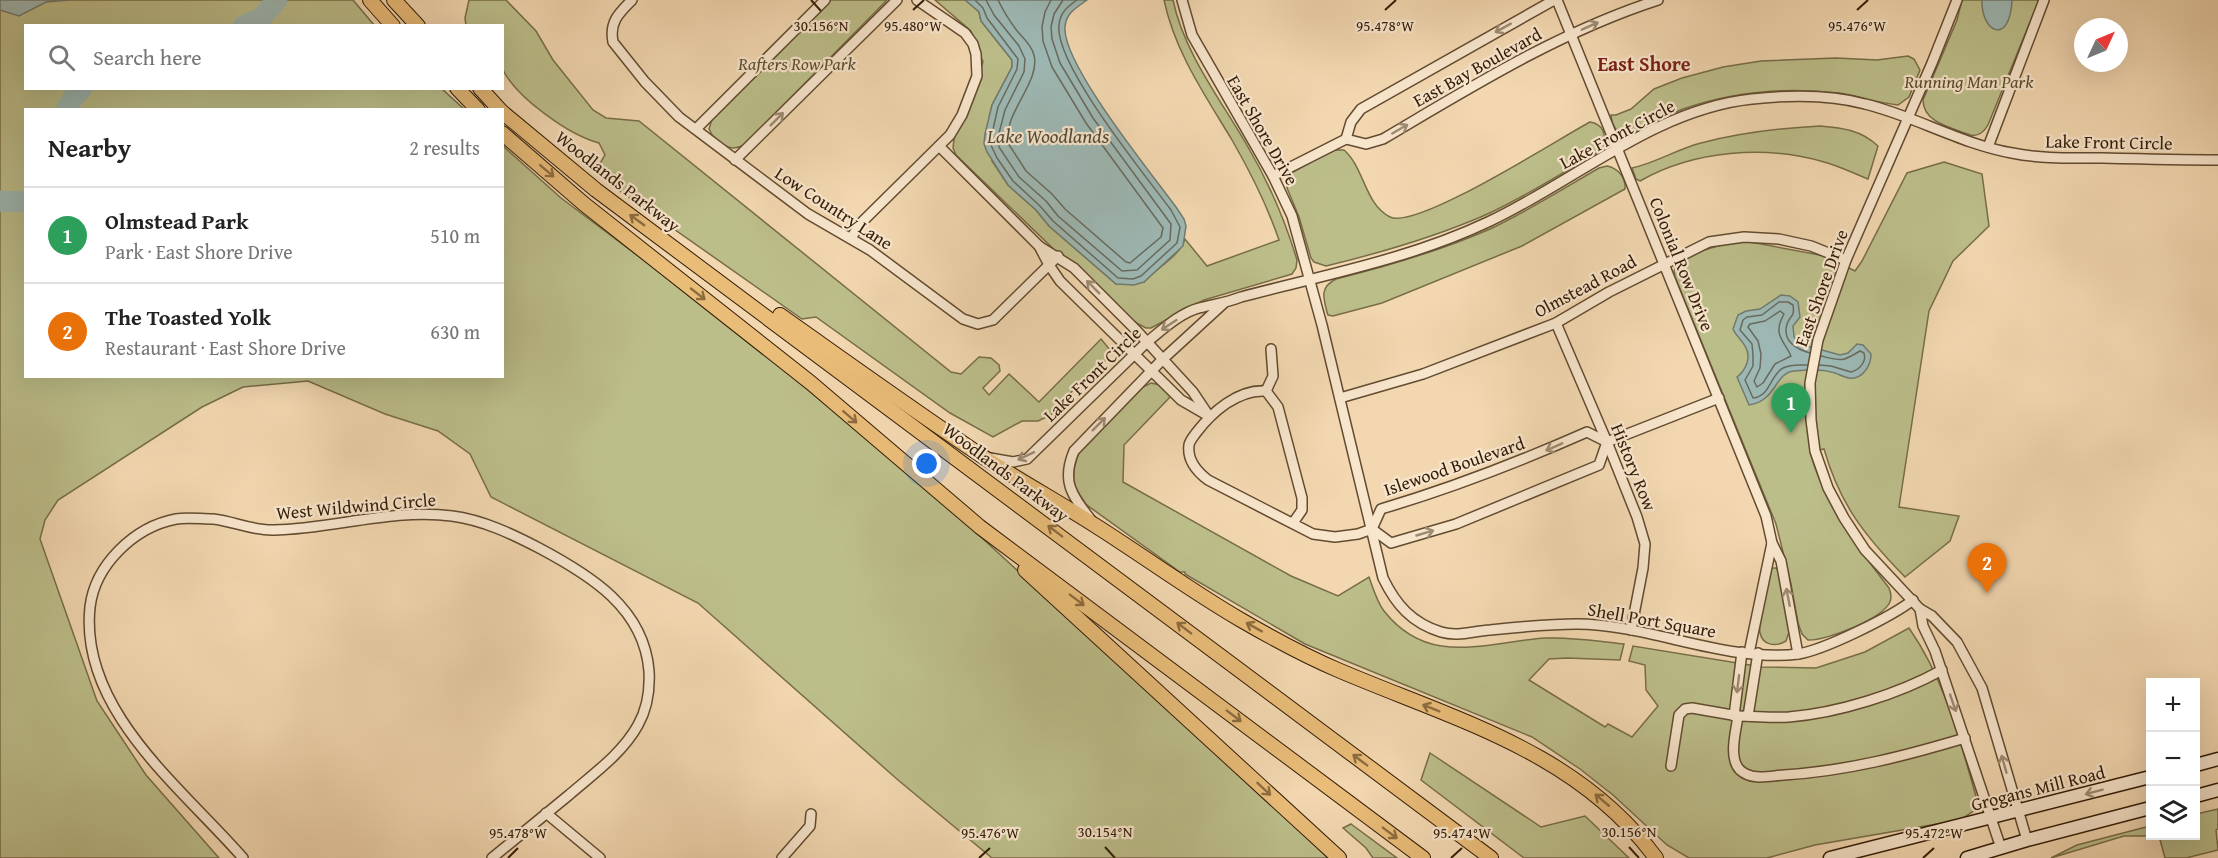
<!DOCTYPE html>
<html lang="en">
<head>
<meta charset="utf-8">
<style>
	:root { --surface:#fff; --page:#f6f6f6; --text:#222; --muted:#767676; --line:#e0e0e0; --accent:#8f2418 }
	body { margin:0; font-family:"Gentium Book Plus",serif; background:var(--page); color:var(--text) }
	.controls { position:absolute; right:18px; bottom:18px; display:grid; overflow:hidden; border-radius:0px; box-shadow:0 6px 24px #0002 }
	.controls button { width:54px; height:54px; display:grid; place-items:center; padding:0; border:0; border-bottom:2px solid var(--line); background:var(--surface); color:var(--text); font:30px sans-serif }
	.compass { position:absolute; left:2074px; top:18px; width:54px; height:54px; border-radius:50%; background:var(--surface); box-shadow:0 6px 24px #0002; rotate:46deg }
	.you { position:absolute; left:927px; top:464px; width:21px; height:21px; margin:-15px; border:4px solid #fff; border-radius:50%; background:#1a73e8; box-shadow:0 0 0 9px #1a73e833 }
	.badge { display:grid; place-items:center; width:39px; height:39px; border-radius:50%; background:var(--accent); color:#fff; font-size:20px; font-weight:700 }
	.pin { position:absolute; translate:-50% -50px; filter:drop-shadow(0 2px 3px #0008) }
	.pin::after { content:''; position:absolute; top:32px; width:21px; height:18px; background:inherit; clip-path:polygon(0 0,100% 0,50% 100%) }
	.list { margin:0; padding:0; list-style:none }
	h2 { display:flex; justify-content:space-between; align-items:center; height:78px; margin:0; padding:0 24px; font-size:26px }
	h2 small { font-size:20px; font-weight:400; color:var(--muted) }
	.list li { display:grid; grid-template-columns:39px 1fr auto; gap:18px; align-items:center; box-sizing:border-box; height:96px; padding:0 24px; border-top:2px solid var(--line) }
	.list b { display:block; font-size:22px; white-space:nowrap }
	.list p { margin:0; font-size:20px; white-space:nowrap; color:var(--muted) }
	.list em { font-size:20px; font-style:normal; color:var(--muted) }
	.icon { flex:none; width:33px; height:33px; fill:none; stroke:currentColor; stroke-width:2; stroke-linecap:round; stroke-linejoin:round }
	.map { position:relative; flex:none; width:2218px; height:858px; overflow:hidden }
	.search { position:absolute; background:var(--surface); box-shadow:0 6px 24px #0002; left:24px; top:24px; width:480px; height:66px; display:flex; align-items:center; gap:15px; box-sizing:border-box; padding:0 21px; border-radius:0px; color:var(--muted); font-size:22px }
	.panel { position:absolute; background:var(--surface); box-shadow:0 6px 24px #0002; left:24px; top:108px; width:480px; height:270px; border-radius:0px }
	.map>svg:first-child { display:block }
	.green { fill:#bcbe8a; stroke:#776d48; stroke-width:1.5 }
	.water { fill:#9db8b4; stroke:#727a6e; stroke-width:1.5 }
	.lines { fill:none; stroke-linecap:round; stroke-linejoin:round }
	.shore { stroke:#686a5d; stroke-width:1.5 }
	.river { stroke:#9db8b4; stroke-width:21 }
	.minor-casing { stroke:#624b30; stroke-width:12 }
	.secondary-casing { stroke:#321c06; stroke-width:15 }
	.primary-casing { stroke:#321c06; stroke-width:16 }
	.minor { stroke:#f7e5cc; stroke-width:9 }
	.secondary { stroke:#f7e5cc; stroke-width:12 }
	.primary { stroke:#e9bc78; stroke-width:14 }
	.oneway { stroke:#9e8b73 }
	.oneway2 { stroke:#8e6c3f }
	.ticks { fill:none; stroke:#321c06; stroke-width:2 }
	.labels { text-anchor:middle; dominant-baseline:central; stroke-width:4.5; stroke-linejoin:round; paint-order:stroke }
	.park-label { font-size:18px; font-style:italic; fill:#5b4d2e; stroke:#f7e5cc }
	.street-label { font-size:18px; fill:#321c06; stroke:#f7e5cc }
	.neighbourhood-label { font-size:20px; font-weight:bold; fill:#7a1f14; stroke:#f7e5cc }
	.water-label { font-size:20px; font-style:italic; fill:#524b3a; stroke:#f7e5cc }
	.ticks-label { font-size:15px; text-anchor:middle; fill:#321c06; stroke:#f7e5cc; stroke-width:4.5; stroke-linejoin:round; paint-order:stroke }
</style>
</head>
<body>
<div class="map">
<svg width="2218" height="858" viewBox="0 0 2218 858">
	<rect width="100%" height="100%" fill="#f2d7b0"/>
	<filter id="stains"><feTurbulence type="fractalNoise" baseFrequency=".00333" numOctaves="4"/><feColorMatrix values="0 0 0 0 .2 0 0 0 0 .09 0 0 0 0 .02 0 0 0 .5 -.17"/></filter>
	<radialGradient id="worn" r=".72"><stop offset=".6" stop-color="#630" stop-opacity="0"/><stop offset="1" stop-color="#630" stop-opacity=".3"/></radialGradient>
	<g class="green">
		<path d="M0,0H353L374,25L26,26V88L442,89L464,109L26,110V376H502L503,146L561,198L726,322L934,494L1263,796L1328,858H992L898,780L698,603L491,497L470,454L438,431L385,414L308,381L243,387L202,407L58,500L45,520L40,539L97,701L146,775L219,858H0Z"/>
		<path d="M469,0H506L536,31L553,60L593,110L606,118L639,121L951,372L961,374L979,357L991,358L999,365L1000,371L983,388L989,395L1009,374L1039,402L1101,339L1111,351L1105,361L1083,379L1051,415L1038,421H1022L993,437L950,413L816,317L802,319L614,187L599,165L605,155L599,143C569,135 519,99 504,72C499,64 502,36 502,26L466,25L465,18Z"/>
		<path d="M831,0H887L744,145C730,153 715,143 709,129L712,119Z"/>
		<path d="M935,0H965L975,7L979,12L981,21L1012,60V67L992,105L989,118L992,161L1008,185L1036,210L1049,226L1116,284L1144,282C1156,268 1180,256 1185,239L1207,266L1279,240C1267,205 1251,173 1232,140C1205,95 1175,52 1164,0H1173C1184,53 1221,100 1248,147C1269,183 1285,220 1297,260L1296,268L1292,274L1204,300L1151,328H1146L1123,316L956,155L953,148L954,139L983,62L971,31Z"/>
		<path d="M1962,0H2039L1988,125C1984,132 1979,137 1970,135C1953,128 1923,123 1923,100L1957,20Z"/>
		<path d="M1908,56L1914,59L1920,70L1909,97L1898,105C1878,103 1859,96 1839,93C1787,87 1732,92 1683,109C1664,116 1647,130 1628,135C1617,134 1612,126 1611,115H1616L1631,109L1654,89L1682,78L1723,67L1761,61L1836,58L1877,60Z"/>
		<path d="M1590,122C1603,124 1606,134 1604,146L1595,154C1558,175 1522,199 1483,216C1432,238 1380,253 1326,266L1314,262L1311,258L1299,217L1287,188L1288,178L1293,172L1333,150H1344C1364,167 1365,205 1390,217C1417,230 1558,139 1590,122Z"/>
		<path d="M1820,126C1843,128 1861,130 1878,146L1868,179C1853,173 1839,166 1824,162C1766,145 1694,150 1640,181L1636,179L1632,168C1656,163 1677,149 1701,143C1739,133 1782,128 1820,126Z"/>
		<path d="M1944,162L1982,174L1989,226L1953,261L1929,311L1899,507L1959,516L1950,541L1905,577C1865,536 1840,505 1824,449L1810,452C1825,505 1856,545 1889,588C1891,593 1892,597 1890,602C1882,619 1826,641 1808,640L1802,634L1798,623L1791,584L1776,524L1675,277L1674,271L1678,261L1688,255L1721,245L1745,241L1825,256L1855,271L1862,261L1907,173Z"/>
		<path d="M1607,166C1618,168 1626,178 1625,189L1522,246L1382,303L1333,316L1328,315L1327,312C1323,297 1320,287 1336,279C1388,266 1440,251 1490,229C1528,211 1563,189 1599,168Z"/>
		<path d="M1151,383L1160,385L1171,396L1124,445L1123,482L1291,576L1338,596L1369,577C1373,588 1377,602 1384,611C1429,668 1485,642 1546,638C1572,637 1598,641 1624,644L1620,660L1567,658L1549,659L1529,680L1605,727L1608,724L1632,737L1658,706L1646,690L1645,665L1629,661L1633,646L1762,667L1816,668L1865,652L1909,628C1946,681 1960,742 1978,803L1975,810L1960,820L1815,845L1767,858H1689L1667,845L1613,795L1580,769L1532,737L1305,644L1185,574V572H1180L1084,503C1071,485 1071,473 1079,453L1143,387Z"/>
		<path d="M1771,568H1776L1779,572L1790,629L1786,641C1776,647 1763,646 1760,633C1758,625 1767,575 1771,568Z"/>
		<path d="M1430,753L1541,827L1585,816L1629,858H1524L1421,780Z"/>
		<path d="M2218,809V829L2216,830L2218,850L2186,858H2165L2159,836H2124L2051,858L2077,845L2150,826V836H2196V814Z"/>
		<path d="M1351,824L1397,858H1373L1366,848L1343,828Z"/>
	</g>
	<g class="water">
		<path d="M0,0H70L46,2L19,16L0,10Z"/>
		<path d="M965,0H1087C1076,8 1066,13 1065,27C1062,64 1152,174 1176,207L1184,219L1186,226L1183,246L1144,282L1134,285L1116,284L1049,226L1036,210L1008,185L987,152L984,144L985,134L992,105L1012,67V60L981,21L979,12Z"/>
		<path d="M1982,0H2012C2010,46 1981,33 1982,0Z"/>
		<path d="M1781,295L1790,296L1798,302L1800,317L1793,326L1794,337L1800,344L1840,355L1848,353L1857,344L1863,345L1871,354C1871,366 1862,380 1849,378C1843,377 1837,373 1831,372C1821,369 1805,370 1794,371C1774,373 1777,401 1749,405L1737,377C1746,370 1752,357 1745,346C1741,339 1736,336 1733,329L1738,315L1746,311L1760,309Z"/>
	</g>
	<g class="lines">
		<g class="shore">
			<path d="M975,0L983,8L987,18L1018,59L1017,69L998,107L990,143L997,158L1013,181L1040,206L1053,221L1118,278L1133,279L1141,276L1177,243L1180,227L1171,210C1146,176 1054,64 1059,25C1060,13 1067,7 1077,0"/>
			<path d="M986,0L994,15L1019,46L1025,59L1024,72L1005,110L998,137L999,147L1019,177L1046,201L1058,216L1122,271L1137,270L1170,240L1171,224L1093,118L1060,63L1052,39L1051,27L1054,14L1063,0"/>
			<path d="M998,0C1003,10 1008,19 1015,28C1021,37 1031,43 1034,55C1041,82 1003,113 1008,143L1026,171L1052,194L1065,209L1126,262L1130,263L1161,237L1163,228L1086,123L1052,67L1043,41L1042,27L1045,12L1051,0"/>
			<path d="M1780,311L1784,314C1772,335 1784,340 1791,356L1775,364L1763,383L1757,387L1754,381L1760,368L1761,354L1758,341L1748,327L1750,324L1765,321Z"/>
			<path d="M1807,365C1799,365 1791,364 1783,368C1770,375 1770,397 1753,398L1745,380L1753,366V355L1752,344L1740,330L1743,320L1747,317L1762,315L1779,302H1788L1793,305C1795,318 1790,315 1787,324C1782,341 1796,349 1810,353"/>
			<path d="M1819,365L1831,366L1851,372C1859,370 1867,362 1864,353L1860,351C1842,362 1842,361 1821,356"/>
		</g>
		<g class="river">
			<path d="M243,26L260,19L277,0"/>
			<path d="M66,110L73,98L82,88"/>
			<path d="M0,201L26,202"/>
		</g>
		<defs>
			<g id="minor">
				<path d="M632,0C619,13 609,22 613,42L645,82L679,117L808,214L870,250L963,319L978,324L993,320L1058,256"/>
				<path d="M1182,0L1192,35L1273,176L1292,216L1322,325L1383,578C1396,605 1412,623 1441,632C1458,637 1473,631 1490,630C1519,627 1548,624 1577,624C1648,624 1727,663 1798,654C1824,650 1891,617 1913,600"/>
				<path d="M1557,0L1766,516L1772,543L1781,561L1798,654"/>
				<path d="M1957,0L1932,63L1846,260L1818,340L1810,383L1811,420L1815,451L1828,488L1844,518L1865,550L1920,609L1932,616L1957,642L1982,688L2027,840"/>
				<path d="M696,129L825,0"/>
				<path d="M1346,139L1351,122L1361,109L1554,0"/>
				<path d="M939,146L1039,246L1074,268L1137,331L1193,392L1209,416"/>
				<path d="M1988,147L2044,0"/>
				<path d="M735,160L897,0"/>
				<path d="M1273,176L1346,139L1366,144L1383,139C1471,87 1559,32 1658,0"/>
				<path d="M851,238L861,223L950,135L962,115L977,76L976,54L973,44L965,33L917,0"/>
				<path d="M1039,246L1049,265L1060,281L1181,400L1207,415"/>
				<path d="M1556,323L1607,442L1637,517L1645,544L1643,568L1631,630"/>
				<path d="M1266,391L1273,376L1271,349"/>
				<path d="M1340,398L1423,374L1556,323L1609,292L1709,242L1744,237L1779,239L1811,246L1846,260"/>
				<path d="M990,458L1013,462L1027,459L1147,342C1162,330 1180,313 1199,308C1214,304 1226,303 1241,297C1324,275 1410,259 1488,222C1574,182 1655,109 1752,99C1789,95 1829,94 1865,104C1915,116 1961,144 2012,153C2041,159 2070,158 2099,158C2139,159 2178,160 2218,160"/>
				<path d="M1091,520C1072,495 1061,482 1074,451L1163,359L1223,304"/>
				<path d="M1293,523L1302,510V498L1278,407L1266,391C1238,389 1212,412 1196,433C1194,436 1190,440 1189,445C1187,460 1196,471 1208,480L1313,534L1335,537L1358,534L1372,529"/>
				<path d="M1372,529L1381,509C1452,488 1519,462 1587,432L1607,442L1719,398"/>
				<path d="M1372,529L1391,543L1456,524L1599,465L1607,442"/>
				<path d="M1920,609L1923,626L1935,651L2001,848"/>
				<path d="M1749,653L1772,543"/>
				<path d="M1734,716L1742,652"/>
				<path d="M1738,716C1755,716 1772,718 1789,717C1838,713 1899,694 1942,670"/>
				<path d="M1748,716L1758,653"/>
				<path d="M1671,766L1679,715L1685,709L1692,708L1738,716C1736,731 1728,758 1740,770C1752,781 1769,776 1784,775C1847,771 1905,756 1965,738"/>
				<path d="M546,813L600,858"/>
				<path d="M243,858C182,788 79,710 90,607C95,565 134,527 176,519C187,517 201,519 213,519C233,521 253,531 274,530C333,529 393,508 452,516C483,520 512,534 539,548C590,575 644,608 649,671C650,689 647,709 638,725C622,754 593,774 569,795C543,816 518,837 492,858"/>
				<path d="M782,858L810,826L811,814"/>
			</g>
			<g id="secondary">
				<path d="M2196,765L2218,759"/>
				<path d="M2196,796L2218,790"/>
				<path d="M1830,858L2150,777"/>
				<path d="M1967,858L2027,840L2150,808"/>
			</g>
			<g id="primary">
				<path d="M370,0L393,26"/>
				<path d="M394,0L418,26"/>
				<path d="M457,88L478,110"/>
				<path d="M480,88L500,110"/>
				<path d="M502,112L596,190L1491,858"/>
				<path d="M502,133L584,204L811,383L980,527L1423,858"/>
				<path d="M780,315C848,363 916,412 985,458C1022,482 1060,503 1096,526C1145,557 1191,591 1241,620C1272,638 1305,656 1338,670C1455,720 1577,751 1656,858"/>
				<path d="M1025,570L1339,858"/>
			</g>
		</defs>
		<use href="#minor" class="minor-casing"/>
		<use href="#secondary" class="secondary-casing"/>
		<use href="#primary" class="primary-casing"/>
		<use href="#minor" class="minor"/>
		<use href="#secondary" class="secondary"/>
		<use href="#primary" class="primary"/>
	</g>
	<defs><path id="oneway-shaft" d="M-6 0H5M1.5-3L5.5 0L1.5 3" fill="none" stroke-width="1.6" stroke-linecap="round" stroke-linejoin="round" transform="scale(1.5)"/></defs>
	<g class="oneway">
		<use href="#oneway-shaft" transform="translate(1590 26) rotate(-24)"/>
		<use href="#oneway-shaft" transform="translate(1503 28) rotate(151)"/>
		<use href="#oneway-shaft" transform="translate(777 119) rotate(-45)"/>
		<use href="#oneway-shaft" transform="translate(1400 129) rotate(-30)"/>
		<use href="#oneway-shaft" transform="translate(1093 287) rotate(-135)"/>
		<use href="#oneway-shaft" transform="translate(1169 325) rotate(147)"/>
		<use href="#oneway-shaft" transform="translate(1099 424) rotate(-45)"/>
		<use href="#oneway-shaft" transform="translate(1554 447) rotate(156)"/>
		<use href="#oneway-shaft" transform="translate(1026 456) rotate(155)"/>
		<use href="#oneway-shaft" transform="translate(1425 533) rotate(-16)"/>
		<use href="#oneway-shaft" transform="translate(1788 597) rotate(-101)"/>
		<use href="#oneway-shaft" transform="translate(1738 684) rotate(97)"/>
		<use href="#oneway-shaft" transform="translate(1953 703) rotate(71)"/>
		<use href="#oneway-shaft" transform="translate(2004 764) rotate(-106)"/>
		<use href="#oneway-shaft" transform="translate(2094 792) rotate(165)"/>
	</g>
	<g class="oneway2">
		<use href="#oneway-shaft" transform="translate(547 171) rotate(41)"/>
		<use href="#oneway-shaft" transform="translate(637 220) rotate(-144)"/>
		<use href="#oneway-shaft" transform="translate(698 294) rotate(38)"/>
		<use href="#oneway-shaft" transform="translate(850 417) rotate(41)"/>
		<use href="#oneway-shaft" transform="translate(1055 531) rotate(-143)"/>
		<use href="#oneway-shaft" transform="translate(1077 600) rotate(37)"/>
		<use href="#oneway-shaft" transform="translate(1254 627) rotate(-151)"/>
		<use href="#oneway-shaft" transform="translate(1184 628) rotate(-143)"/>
		<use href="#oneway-shaft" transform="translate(1431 708) rotate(-158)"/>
		<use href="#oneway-shaft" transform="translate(1234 716) rotate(37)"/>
		<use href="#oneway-shaft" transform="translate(1360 760) rotate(-143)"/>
		<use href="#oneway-shaft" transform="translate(1264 789) rotate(43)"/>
		<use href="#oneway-shaft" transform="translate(1602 800) rotate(-140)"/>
		<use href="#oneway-shaft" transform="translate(1390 833) rotate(37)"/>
	</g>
	<path class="ticks" d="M811,0L821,11M913,10L924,0M1385,10L1396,0M1857,10L1868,0M1105,847L1115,858M1629,847L1639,858M508,858L518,848M979,858L990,848M1451,858L1462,848M1923,858L1934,848"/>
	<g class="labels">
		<g class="park-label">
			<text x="797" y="63">Rafters Row Park</text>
			<text x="1969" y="81">Running Man Park</text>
		</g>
		<g class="street-label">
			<text transform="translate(1477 67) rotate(-29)">East Bay Boulevard</text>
			<text transform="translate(1263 130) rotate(60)">East Shore Drive</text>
			<text transform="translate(1617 134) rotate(-28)">Lake Front Circle</text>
			<text transform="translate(2109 142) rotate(1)">Lake Front Circle</text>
			<text transform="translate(618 181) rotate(38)">Woodlands Parkway</text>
			<text transform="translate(834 208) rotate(33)">Low Country Lane</text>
			<text transform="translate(1682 264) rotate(68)">Colonial Row Drive</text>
			<text transform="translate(1585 286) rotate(-28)">Olmstead Road</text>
			<text transform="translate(1821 288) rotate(-70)">East Shore Drive</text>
			<text transform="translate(1092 374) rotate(-44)">Lake Front Circle</text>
			<text transform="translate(1454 466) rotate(-19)">Islewood Boulevard</text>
			<text transform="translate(1634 467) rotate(68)">History Row</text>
			<text transform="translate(1006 472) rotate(37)">Woodlands Parkway</text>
			<text transform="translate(356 506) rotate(-5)">West Wildwind Circle</text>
			<text transform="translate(1652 620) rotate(10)">Shell Port Square</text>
			<text transform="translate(2038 788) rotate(-14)">Grogans Mill Road</text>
		</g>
		<g class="neighbourhood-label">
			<text x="1644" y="63">East Shore</text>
		</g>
		<g class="water-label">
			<text x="1048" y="135">Lake Woodlands</text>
		</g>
	</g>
	<g class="ticks-label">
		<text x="913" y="31">95.480°W</text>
		<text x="1385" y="31">95.478°W</text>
		<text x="1857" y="31">95.476°W</text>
		<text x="821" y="31">30.156°N</text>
		<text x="1105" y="837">30.154°N</text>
		<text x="1629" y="837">30.156°N</text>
		<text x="518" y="838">95.478°W</text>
		<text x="990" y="838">95.476°W</text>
		<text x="1462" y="838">95.474°W</text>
		<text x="1934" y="838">95.472°W</text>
	</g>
	<rect width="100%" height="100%" filter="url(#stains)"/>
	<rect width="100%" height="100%" fill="url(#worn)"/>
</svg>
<div class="controls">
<button>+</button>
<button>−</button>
<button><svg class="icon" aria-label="layers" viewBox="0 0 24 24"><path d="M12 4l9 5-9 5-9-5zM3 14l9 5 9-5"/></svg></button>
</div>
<svg class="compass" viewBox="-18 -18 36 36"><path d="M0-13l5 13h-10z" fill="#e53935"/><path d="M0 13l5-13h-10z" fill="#767676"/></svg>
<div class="you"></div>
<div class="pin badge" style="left:1791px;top:433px;background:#2e9e5b">1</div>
<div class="pin badge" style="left:1987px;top:593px;background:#e8710a">2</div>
<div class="search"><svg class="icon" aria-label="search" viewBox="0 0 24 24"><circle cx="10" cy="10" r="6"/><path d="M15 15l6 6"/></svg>Search here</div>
<section class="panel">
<h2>Nearby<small>2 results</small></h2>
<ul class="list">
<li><span class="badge" style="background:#2e9e5b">1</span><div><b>Olmstead Park</b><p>Park · East Shore Drive</p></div><em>510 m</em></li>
<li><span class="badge" style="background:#e8710a">2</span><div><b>The Toasted Yolk</b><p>Restaurant · East Shore Drive</p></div><em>630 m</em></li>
</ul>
</section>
</div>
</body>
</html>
